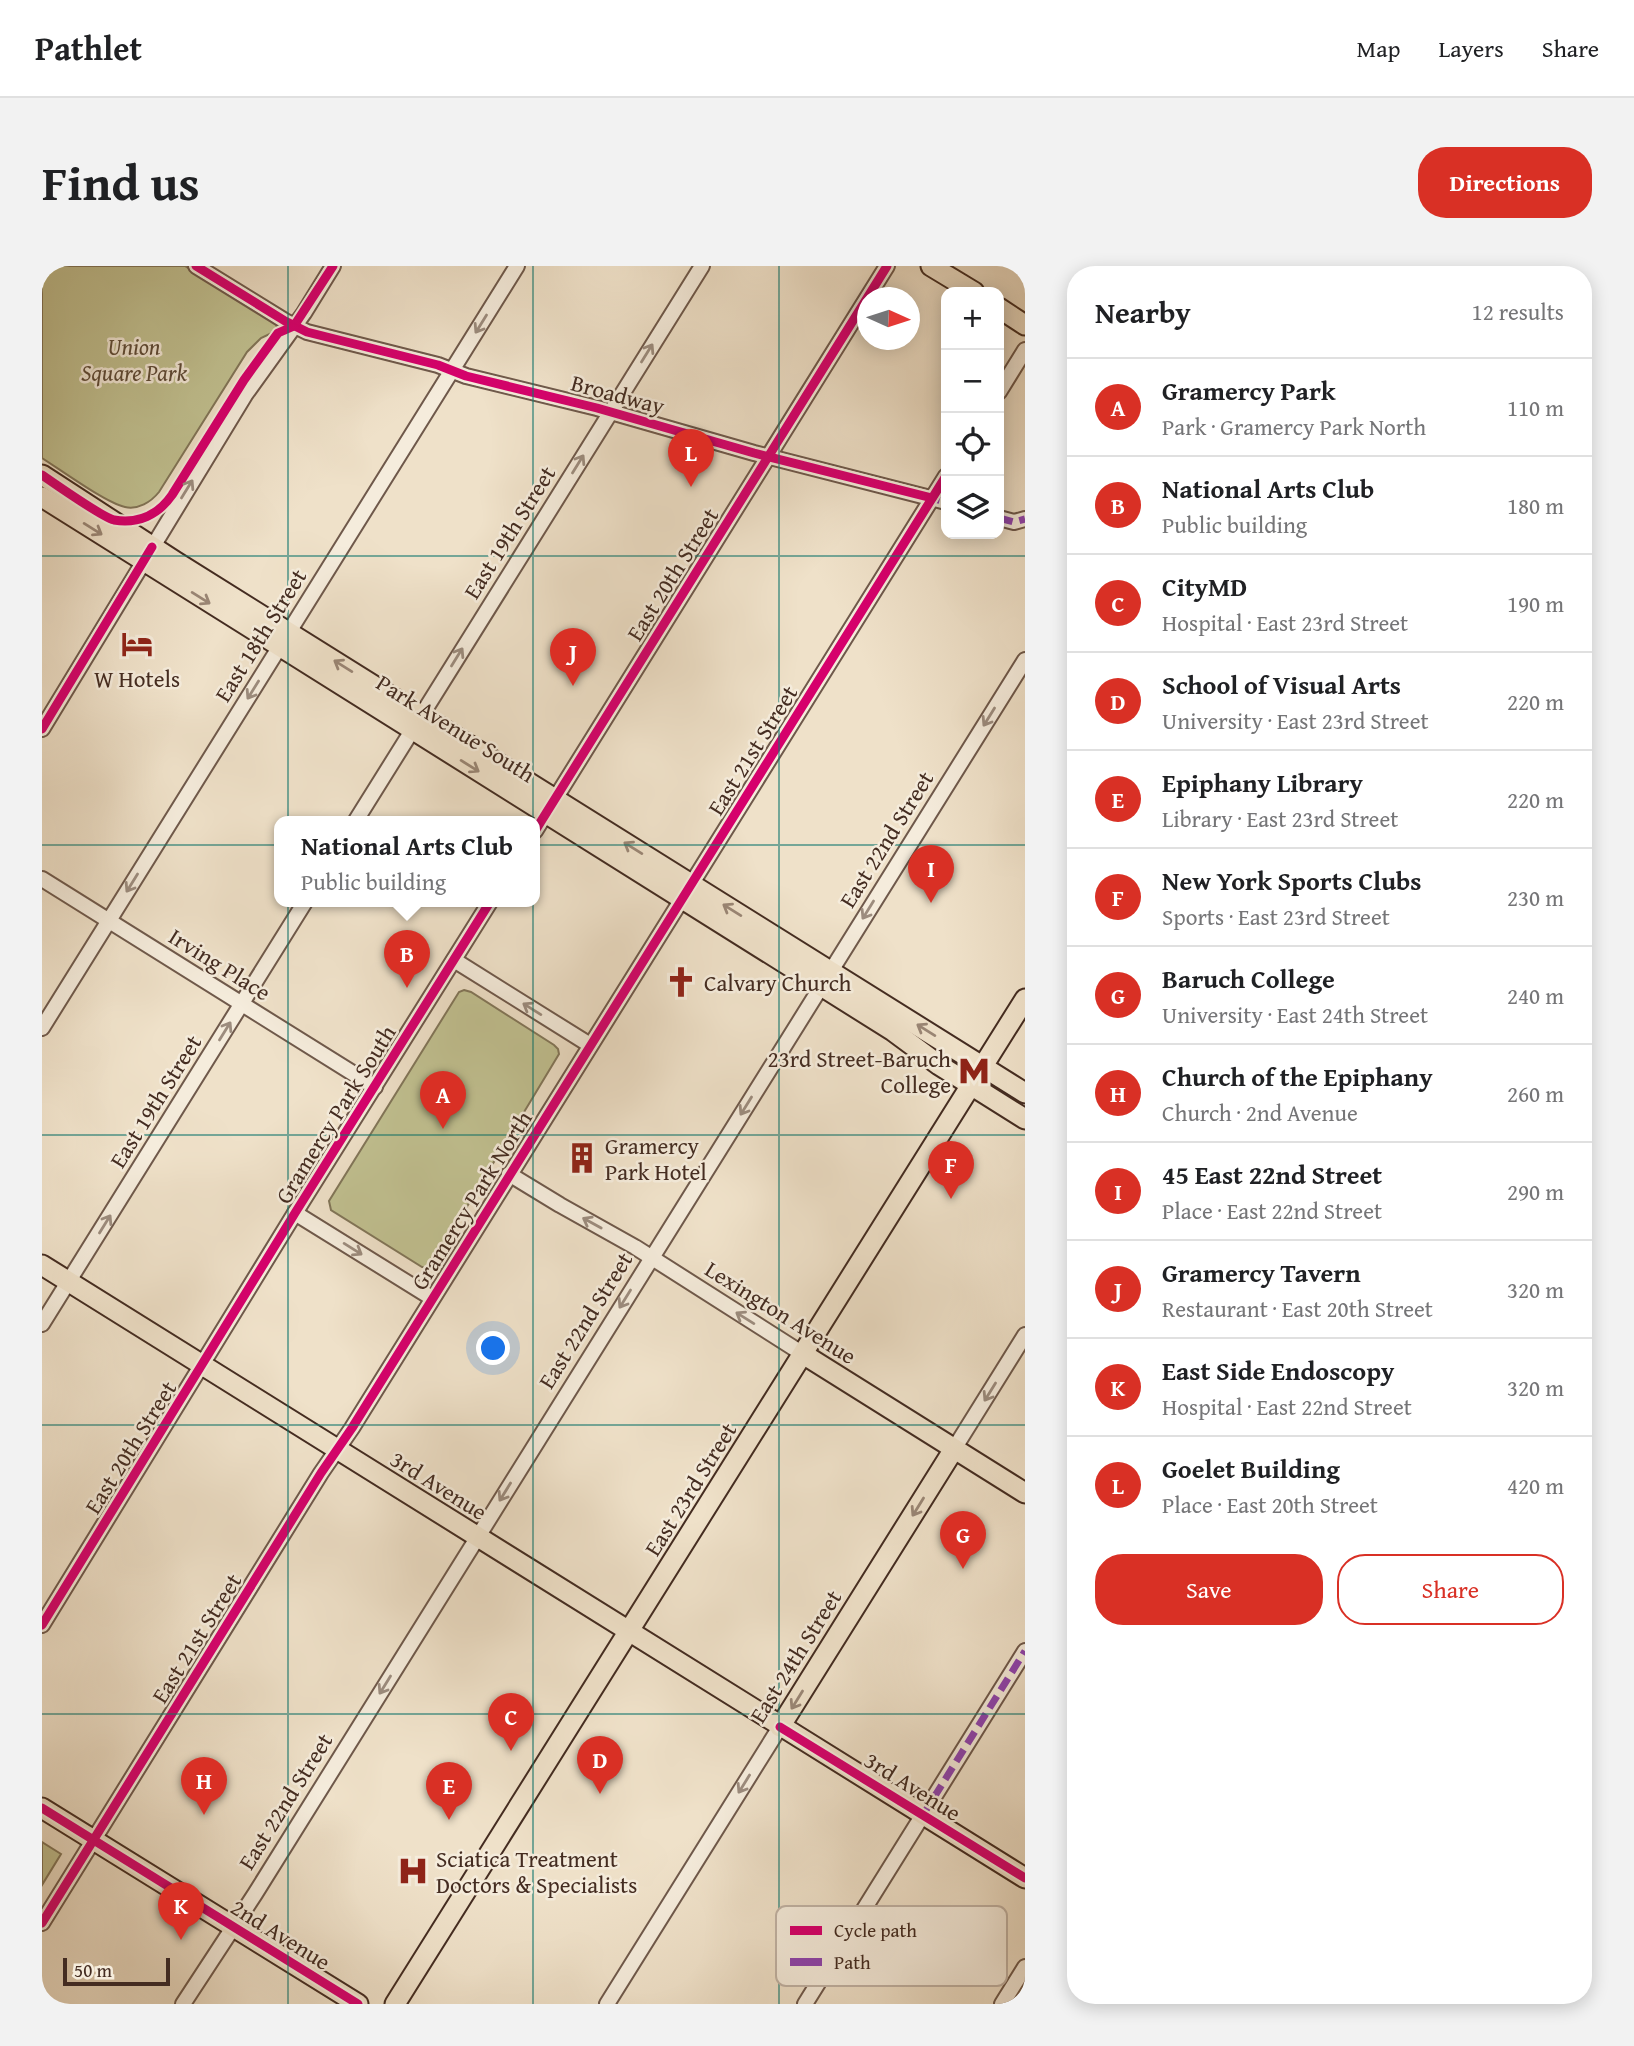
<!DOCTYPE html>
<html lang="en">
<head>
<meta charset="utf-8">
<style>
	:root { --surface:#fff; --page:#f2f2f2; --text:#202124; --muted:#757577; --line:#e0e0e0; --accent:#d93025 }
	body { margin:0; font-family:"Gentium Book Plus",serif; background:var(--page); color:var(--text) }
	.controls { position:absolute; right:21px; top:21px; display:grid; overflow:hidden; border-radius:14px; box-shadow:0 4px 18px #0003 }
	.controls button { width:63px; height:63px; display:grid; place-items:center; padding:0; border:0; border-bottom:2px solid var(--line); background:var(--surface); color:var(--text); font:35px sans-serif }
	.compass { position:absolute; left:815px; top:21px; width:63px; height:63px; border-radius:50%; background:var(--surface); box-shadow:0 4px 18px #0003; rotate:93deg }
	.scale { position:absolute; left:21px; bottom:18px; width:107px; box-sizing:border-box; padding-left:7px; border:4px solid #442c21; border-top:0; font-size:19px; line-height:24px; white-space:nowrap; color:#442c21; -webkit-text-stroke:5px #f5ecdc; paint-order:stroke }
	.you { position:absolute; left:452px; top:1083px; width:24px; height:24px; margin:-18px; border:5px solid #fff; border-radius:50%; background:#1a73e8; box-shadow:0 0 0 10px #1a73e833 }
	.badge { display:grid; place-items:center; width:46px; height:46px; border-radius:50%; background:var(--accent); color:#fff; font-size:23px; font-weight:700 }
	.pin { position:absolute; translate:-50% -58px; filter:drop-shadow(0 2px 4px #0008) }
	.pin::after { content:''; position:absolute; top:37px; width:24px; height:21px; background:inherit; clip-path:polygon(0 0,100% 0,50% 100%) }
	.popup { position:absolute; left:232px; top:550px; width:266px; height:91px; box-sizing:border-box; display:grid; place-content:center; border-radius:14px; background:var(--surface); filter:drop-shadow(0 2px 5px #0005); font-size:23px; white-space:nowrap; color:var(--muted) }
	.popup b { font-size:26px; color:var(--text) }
	.popup::after { content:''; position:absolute; left:50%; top:100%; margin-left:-14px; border:14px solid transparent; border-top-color:var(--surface) }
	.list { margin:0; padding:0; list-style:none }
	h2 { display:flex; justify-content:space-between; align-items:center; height:91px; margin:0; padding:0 28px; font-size:30px }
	h2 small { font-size:23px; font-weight:400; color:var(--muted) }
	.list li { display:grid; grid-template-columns:46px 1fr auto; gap:21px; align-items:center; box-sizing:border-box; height:98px; padding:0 28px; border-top:2px solid var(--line) }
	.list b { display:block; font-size:26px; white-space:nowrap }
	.list p { margin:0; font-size:23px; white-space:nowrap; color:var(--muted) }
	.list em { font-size:23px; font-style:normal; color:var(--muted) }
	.actions { display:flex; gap:14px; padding:21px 28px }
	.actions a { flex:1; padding:16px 0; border:2px solid var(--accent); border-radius:28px; text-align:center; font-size:24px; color:var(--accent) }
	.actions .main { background:var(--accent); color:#fff }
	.icon { flex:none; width:38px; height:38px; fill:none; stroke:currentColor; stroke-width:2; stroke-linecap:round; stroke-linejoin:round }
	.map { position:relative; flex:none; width:983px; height:1738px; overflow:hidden; border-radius:28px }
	header { display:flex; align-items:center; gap:42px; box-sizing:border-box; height:98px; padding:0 35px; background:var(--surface); border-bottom:2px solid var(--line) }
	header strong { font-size:33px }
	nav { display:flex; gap:38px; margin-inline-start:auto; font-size:24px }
	.intro { display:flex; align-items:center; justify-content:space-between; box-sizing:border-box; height:168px; padding:0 42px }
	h1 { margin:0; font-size:49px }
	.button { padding:18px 32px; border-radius:28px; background:var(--accent); color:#fff; font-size:24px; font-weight:700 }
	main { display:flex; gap:42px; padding:0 42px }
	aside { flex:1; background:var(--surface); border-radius:28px; box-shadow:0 4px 18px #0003 }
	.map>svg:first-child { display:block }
	.green { fill:#c1c191; stroke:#827659; stroke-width:2 }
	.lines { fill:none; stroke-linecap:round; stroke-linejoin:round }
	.minor-casing { stroke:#6f594b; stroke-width:18 }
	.major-casing { stroke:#442c21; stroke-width:23 }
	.minor { stroke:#f5ecdc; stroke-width:14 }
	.major { stroke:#efe1c9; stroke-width:19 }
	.quiet { stroke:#8e44ad; stroke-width:7; stroke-dasharray:14 7; stroke-linecap:butt }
	.cycleway-casing { stroke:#f5ecdc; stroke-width:13 }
	.cycleway { stroke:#d6006c; stroke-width:9 }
	.oneway { stroke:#9c8c7e }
	.oneway2 { stroke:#9a8675 }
	.grid { fill:none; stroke:#0f766e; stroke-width:2; stroke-opacity:0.55 }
	.labels { text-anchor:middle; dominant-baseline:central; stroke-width:5; stroke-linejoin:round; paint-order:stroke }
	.park-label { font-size:23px; font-style:italic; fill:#5d4a37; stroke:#f5ecdc }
	.street-label { font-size:23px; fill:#442c21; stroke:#f5ecdc }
	.poi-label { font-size:23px; fill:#442c21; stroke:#f5ecdc; text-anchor:start }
	.key { fill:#f5ecdc; stroke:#c0b2a4; stroke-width:2 }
	.key-label { font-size:19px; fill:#442c21 }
</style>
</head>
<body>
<header>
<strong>Pathlet</strong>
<nav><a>Map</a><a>Layers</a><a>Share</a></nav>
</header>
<div class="intro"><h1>Find us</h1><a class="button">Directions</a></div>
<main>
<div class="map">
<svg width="983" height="1738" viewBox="0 0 983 1738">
	<rect width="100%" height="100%" fill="#efe1c9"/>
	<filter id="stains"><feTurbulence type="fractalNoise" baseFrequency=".00286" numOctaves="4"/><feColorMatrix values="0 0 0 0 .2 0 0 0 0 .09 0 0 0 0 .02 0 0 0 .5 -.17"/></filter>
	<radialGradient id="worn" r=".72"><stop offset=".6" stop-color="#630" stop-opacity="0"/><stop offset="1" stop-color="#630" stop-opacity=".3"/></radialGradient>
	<g class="green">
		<path d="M0,0H143L235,58L234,65L219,72L205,86L117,226C109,236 96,244 83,241C64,237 19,204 0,192Z"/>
		<path d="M422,724L429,726L512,779L516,783L517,788L391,997L387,1001H380L289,944L287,935L417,726Z"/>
		<path d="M0,1576L19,1588L0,1619Z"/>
	</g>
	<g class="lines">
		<defs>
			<g id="minor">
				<path d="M154,0L243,55L265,66L396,99L424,110L555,142L712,187L904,236"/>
				<path d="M957,126L983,84"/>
				<path d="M957,252L972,256L983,253"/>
				<path d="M0,463L203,129L262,47L291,0"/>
				<path d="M313,556L660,0"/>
				<path d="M493,565L845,0"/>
				<path d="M0,613L333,821"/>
				<path d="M412,694L548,779"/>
				<path d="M0,762L475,0"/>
				<path d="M467,908L518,939L593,981L761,1088"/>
				<path d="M253,947L390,1032"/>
				<path d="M0,1058L263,636"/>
				<path d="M912,1183L983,1069"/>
				<path d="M0,1359L253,947L448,636"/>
				<path d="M0,1657L279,1207L310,1162L904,210"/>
				<path d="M141,1738L213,1628L983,394"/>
				<path d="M565,1738L738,1461"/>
				<path d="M763,1738L983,1385"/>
				<path d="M960,1738L983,1701"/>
			</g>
			<g id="major">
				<path d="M889,0L932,26"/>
				<path d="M957,42L983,59"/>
				<path d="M0,209L134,296L983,827"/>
				<path d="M0,231L851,765L897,799L983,853"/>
				<path d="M0,999L983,1612"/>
				<path d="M761,1088L983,1227"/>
				<path d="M738,1461L912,1183"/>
				<path d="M0,1542L316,1738"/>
				<path d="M353,1738L983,733"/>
			</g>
		</defs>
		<use href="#minor" class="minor-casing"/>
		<use href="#major" class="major-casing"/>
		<use href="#minor" class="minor"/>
		<use href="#major" class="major"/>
		<g class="quiet">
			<path d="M884,231L904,236"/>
			<path d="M957,252L972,256L983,253"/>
			<path d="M881,1549L983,1385"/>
		</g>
		<defs>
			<g id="cycleway">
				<path d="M154,0L243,55L265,66L396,99L424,110L555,142L712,187L890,232"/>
				<path d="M0,209C13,218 60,251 72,254C96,258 116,249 130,229L202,114L236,67L252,60L291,0"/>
				<path d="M0,463L110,281"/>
				<path d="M493,565L845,0"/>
				<path d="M0,1359L253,947L448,636"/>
				<path d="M738,1461L983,1612"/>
				<path d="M0,1542L316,1738"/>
				<path d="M0,1657L279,1207L310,1162L904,210"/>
			</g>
		</defs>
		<use href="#cycleway" class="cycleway-casing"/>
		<use href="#cycleway" class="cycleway"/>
	</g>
	<defs><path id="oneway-shaft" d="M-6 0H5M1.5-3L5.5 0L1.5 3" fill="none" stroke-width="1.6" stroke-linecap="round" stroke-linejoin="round" transform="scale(1.75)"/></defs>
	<g class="oneway">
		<use href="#oneway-shaft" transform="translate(439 58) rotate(122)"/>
		<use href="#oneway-shaft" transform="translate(605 87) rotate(-58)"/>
		<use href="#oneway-shaft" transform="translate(536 198) rotate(-58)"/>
		<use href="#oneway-shaft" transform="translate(145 223) rotate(-58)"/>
		<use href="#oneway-shaft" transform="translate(415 391) rotate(-58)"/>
		<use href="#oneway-shaft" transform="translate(211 424) rotate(122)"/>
		<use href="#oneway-shaft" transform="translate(947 451) rotate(122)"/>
		<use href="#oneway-shaft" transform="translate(90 617) rotate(122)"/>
		<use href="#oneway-shaft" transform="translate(826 644) rotate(122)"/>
		<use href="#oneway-shaft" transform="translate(490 743) rotate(-148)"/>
		<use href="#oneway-shaft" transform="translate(183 765) rotate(-58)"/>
		<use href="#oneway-shaft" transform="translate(704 840) rotate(122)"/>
		<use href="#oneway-shaft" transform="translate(550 957) rotate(-151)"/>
		<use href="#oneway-shaft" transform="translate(63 958) rotate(-58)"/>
		<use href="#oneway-shaft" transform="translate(311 983) rotate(32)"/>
		<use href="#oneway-shaft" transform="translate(583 1033) rotate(122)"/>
		<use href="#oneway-shaft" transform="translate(703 1052) rotate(-148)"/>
		<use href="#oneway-shaft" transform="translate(948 1126) rotate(122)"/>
		<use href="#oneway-shaft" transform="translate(463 1226) rotate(122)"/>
		<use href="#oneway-shaft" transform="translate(343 1419) rotate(122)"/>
		<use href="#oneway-shaft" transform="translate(702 1518) rotate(122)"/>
	</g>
	<g class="oneway2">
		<use href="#oneway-shaft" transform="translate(51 263) rotate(32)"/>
		<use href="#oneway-shaft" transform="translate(159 332) rotate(32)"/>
		<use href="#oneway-shaft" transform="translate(301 400) rotate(-148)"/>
		<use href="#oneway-shaft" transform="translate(428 500) rotate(32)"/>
		<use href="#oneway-shaft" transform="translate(591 582) rotate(-148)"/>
		<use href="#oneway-shaft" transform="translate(690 644) rotate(-148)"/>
		<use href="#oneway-shaft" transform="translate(884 764) rotate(-148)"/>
		<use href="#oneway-shaft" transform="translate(876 1241) rotate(122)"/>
		<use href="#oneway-shaft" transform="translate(755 1434) rotate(122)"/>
	</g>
	<path class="grid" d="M246,0V1738M491,0V1738M737,0V1738M0,290H983M0,579H983M0,869H983M0,1159H983M0,1448H983"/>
	<defs>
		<symbol id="hotel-bare" viewBox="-9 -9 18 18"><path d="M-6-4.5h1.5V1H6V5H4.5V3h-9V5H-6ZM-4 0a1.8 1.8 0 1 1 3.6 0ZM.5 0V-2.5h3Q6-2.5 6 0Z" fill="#8f2418" stroke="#f5ecdc" stroke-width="2.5" paint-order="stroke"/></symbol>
		<symbol id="church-bare" viewBox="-9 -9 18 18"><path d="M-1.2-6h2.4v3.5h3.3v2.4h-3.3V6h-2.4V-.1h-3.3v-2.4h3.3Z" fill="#8f2418" stroke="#f5ecdc" stroke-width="2.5" paint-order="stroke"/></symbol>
		<symbol id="metro-bare" viewBox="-9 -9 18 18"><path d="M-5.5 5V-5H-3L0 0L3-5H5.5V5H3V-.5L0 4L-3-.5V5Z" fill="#8f2418" stroke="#f5ecdc" stroke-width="2.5" paint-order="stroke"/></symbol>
		<symbol id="building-bare" viewBox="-9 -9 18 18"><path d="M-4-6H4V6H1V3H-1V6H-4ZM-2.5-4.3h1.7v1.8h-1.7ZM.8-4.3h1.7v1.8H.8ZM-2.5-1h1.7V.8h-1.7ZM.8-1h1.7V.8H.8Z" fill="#8f2418" stroke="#f5ecdc" stroke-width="2.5" paint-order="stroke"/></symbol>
		<symbol id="hospital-bare" viewBox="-9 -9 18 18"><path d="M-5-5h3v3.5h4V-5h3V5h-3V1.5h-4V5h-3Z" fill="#8f2418" stroke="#f5ecdc" stroke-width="2.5" paint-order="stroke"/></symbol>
	</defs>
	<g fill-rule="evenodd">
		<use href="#hotel-bare" x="73" y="356" width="44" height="44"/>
		<use href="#church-bare" x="617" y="694" width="44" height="44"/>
		<use href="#metro-bare" x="910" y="783" width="44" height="44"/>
		<use href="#building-bare" x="518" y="870" width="44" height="44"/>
		<use href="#hospital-bare" x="349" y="1583" width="44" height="44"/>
	</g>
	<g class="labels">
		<g class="park-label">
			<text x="92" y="80">Union<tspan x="92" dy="26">Square Park</tspan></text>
		</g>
		<g class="street-label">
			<text transform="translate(576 128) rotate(15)">Broadway</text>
			<text transform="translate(467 266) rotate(-58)">East 19th Street</text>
			<text transform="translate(630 308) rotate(-58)">East 20th Street</text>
			<text transform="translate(218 369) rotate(-58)">East 18th Street</text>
			<text transform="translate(414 462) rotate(32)">Park Avenue South</text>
			<text transform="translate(710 484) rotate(-58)">East 21st Street</text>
			<text transform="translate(844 573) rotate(-58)">East 22nd Street</text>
			<text transform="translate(178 698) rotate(32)">Irving Place</text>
			<text transform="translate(113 835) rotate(-58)">East 19th Street</text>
			<text transform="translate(293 848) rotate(-58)">Gramercy Park South</text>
			<text transform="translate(429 934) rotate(-58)">Gramercy Park North</text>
			<text transform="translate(739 1046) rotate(32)">Lexington Avenue</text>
			<text transform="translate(543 1054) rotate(-58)">East 22nd Street</text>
			<text transform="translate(88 1181) rotate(-58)">East 20th Street</text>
			<text transform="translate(397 1219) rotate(32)">3rd Avenue</text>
			<text transform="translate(648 1223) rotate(-58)">East 23rd Street</text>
			<text transform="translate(154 1372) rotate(-58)">East 21st Street</text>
			<text transform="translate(753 1390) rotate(-58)">East 24th Street</text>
			<text transform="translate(871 1520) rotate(32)">3rd Avenue</text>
			<text transform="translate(243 1535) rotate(-58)">East 22nd Street</text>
			<text transform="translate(239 1668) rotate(32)">2nd Avenue</text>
		</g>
		<g class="poi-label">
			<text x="95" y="412" text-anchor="middle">W Hotels</text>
			<text x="662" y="716">Calvary Church</text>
			<text x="909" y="792" text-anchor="end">23rd Street-Baruch<tspan x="909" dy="26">College</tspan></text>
			<text x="563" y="879">Gramercy<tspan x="563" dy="26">Park Hotel</tspan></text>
			<text x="394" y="1592">Sciatica Treatment<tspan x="394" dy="26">Doctors &amp; Specialists</tspan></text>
		</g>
	</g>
	<rect x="734" y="1640" width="231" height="80" rx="10" class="key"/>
	<rect x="748" y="1660" width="32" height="9" fill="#d6006c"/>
	<rect x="748" y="1692" width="32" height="8" fill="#8e44ad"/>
	<g class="key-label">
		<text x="792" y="1671">Cycle path</text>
		<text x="792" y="1703">Path</text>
	</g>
	<rect width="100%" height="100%" filter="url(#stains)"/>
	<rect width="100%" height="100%" fill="url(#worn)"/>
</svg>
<div class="controls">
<button>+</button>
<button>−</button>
<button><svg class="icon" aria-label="locate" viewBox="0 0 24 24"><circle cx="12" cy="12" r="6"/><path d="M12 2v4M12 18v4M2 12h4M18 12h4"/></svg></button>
<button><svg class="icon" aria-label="layers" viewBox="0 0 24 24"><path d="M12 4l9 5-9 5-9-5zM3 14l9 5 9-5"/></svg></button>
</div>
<svg class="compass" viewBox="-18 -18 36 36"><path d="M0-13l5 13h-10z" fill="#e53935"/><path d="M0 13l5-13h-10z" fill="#757577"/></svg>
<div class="scale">50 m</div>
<div class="you"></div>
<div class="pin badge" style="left:401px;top:863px">A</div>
<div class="pin badge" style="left:365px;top:722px">B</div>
<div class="popup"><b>National Arts Club</b>Public building</div>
<div class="pin badge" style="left:469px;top:1485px">C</div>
<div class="pin badge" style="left:558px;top:1528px">D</div>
<div class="pin badge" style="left:407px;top:1554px">E</div>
<div class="pin badge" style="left:909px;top:933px">F</div>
<div class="pin badge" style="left:921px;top:1303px">G</div>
<div class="pin badge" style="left:162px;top:1549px">H</div>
<div class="pin badge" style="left:889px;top:637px">I</div>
<div class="pin badge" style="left:531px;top:420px">J</div>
<div class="pin badge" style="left:139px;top:1674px">K</div>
<div class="pin badge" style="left:649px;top:221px">L</div>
</div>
<aside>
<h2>Nearby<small>12 results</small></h2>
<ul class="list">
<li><span class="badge">A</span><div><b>Gramercy Park</b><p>Park · Gramercy Park North</p></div><em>110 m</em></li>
<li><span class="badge">B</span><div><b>National Arts Club</b><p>Public building</p></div><em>180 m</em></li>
<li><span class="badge">C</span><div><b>CityMD</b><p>Hospital · East 23rd Street</p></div><em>190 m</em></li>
<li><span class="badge">D</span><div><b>School of Visual Arts</b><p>University · East 23rd Street</p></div><em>220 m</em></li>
<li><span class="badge">E</span><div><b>Epiphany Library</b><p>Library · East 23rd Street</p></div><em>220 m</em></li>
<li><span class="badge">F</span><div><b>New York Sports Clubs</b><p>Sports · East 23rd Street</p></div><em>230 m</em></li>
<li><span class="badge">G</span><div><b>Baruch College</b><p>University · East 24th Street</p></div><em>240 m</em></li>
<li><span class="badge">H</span><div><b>Church of the Epiphany</b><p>Church · 2nd Avenue</p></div><em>260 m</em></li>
<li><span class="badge">I</span><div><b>45 East 22nd Street</b><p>Place · East 22nd Street</p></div><em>290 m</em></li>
<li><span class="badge">J</span><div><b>Gramercy Tavern</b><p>Restaurant · East 20th Street</p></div><em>320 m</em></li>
<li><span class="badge">K</span><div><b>East Side Endoscopy</b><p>Hospital · East 22nd Street</p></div><em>320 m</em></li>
<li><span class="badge">L</span><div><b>Goelet Building</b><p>Place · East 20th Street</p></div><em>420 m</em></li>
</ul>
<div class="actions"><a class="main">Save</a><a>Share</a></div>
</aside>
</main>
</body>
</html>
